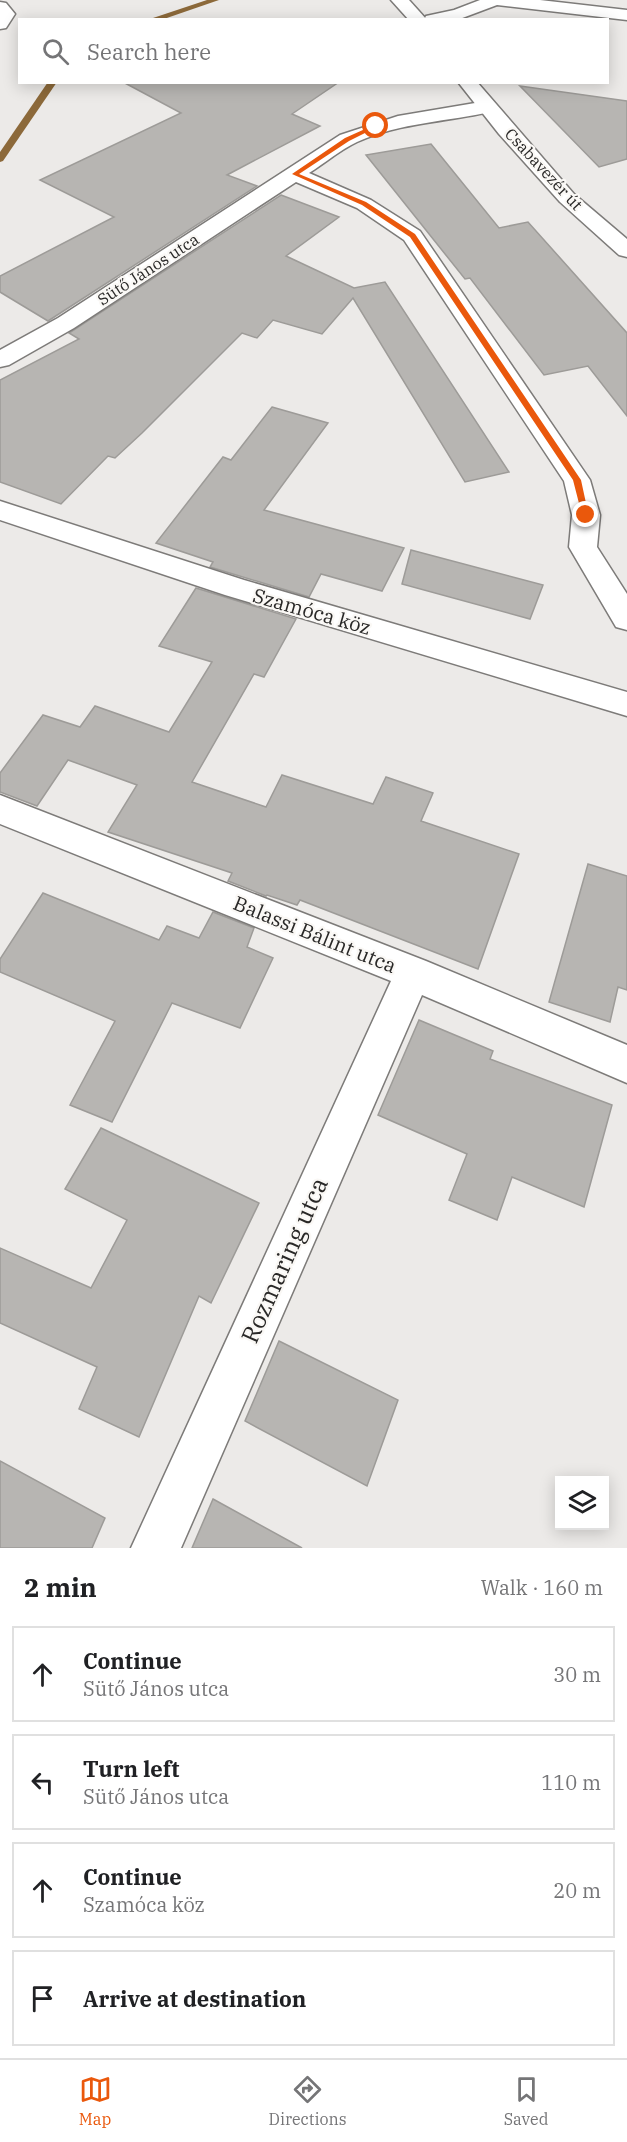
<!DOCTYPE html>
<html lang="en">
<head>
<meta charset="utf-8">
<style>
	:root { --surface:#fff; --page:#f2f2f2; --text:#202124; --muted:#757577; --line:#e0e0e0; --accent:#ea580c }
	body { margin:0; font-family:"IBM Plex Serif",serif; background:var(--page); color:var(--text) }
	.controls { position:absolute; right:18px; bottom:18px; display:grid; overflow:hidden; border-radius:0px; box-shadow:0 3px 15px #0003 }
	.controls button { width:54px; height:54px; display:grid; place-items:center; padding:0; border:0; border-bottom:2px solid var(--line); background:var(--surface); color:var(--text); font:30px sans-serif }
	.stop { position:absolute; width:18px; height:18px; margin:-14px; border:4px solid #ea580c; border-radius:50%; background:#fff }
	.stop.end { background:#ea580c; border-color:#fff; box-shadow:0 2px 6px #0008 }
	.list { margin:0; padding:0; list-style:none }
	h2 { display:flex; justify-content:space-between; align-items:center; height:78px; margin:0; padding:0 24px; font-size:26px }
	h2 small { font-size:20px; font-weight:400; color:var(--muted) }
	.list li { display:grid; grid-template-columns:39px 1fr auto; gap:18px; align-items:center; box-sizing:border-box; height:96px; margin:0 12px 12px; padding:0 12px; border:2px solid var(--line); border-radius:0px }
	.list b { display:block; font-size:22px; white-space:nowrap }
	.list p { margin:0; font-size:20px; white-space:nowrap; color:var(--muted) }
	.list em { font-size:20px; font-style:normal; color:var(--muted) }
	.icon { flex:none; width:33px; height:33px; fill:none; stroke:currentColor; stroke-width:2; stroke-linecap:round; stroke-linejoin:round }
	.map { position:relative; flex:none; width:627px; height:1548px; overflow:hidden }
	.search { position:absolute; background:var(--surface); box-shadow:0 3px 15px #0003; left:18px; right:18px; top:18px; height:66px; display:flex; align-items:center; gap:15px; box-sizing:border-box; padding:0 21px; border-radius:0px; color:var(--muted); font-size:22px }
	.sheet { height:510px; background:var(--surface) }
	nav { display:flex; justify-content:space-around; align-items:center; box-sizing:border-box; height:84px; border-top:2px solid var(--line); background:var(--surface); font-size:16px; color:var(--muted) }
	nav a { display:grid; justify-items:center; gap:3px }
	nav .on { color:var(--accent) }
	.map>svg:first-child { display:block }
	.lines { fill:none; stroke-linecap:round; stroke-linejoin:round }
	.stream { fill:#8c693a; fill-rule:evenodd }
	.building { fill:#b7b5b2; stroke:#9d9b98; stroke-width:1.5 }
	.minor-casing { stroke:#7d7b79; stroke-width:3 }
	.primary-casing { stroke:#7d7b79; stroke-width:3 }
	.minor { fill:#fff; fill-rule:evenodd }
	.primary { fill:#fff; fill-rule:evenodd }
	.route { fill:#ea580c }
	.labels { text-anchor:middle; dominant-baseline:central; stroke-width:4.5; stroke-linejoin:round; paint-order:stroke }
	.far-street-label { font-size:16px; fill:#292827; stroke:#faf8f5 }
	.street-label { font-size:20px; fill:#292827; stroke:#faf8f5 }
	.near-street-label { font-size:24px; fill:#292827; stroke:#faf8f5 }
</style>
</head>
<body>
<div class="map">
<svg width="627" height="1548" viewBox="0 0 627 1548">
	<rect width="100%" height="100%" fill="#eceae8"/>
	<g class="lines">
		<g class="stream">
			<path d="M207,0H219L161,20H147Z"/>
			<path d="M48,82H57L3,161L0,162V152Z"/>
		</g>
	</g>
	<g class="building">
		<path d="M123,82H339L292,114L320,126L227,175L257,186L48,321L0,292V276L114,217L40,180L181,113Z"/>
		<path d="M520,86L627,101V159L599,167Z"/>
		<path d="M431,144L499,228L528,222L627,333V416L588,366L544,375L470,278L465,279L366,155Z"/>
		<path d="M281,195L339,217L286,256L354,288L385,282L509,472L465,482L353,298L322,334L273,320L257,338L242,333L142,433L115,458L108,456L61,504L0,482V380L79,339L69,333Z"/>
		<path d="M272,407L328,423L264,510L404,548L382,591L321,574L309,597L210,567L213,562L156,543L223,457L231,460Z"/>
		<path d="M411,550L543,585L530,619L402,584Z"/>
		<path d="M196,588L296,619L264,677L254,674L192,782L266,807L282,775L373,804L386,777L433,793L421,821L519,854L478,969L300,900L297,905L267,895L266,896L228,881L232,873L108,832L137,785L68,760L37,806L0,792V773L43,715L80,727L95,706L169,732L212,662L159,646Z"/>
		<path d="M588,864L627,876V990L618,987L610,1022L549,1002Z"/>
		<path d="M43,893L159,940L167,926L199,938L213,912L254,928L247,947L273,958L240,1028L172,1003L112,1122L70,1105L115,1021L0,972V959Z"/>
		<path d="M419,1020L493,1051L490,1059L612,1105L584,1207L512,1177L497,1220L449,1200L467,1154L378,1115Z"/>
		<path d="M101,1128L259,1203L211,1303L199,1296L139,1437L79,1409L97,1367L0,1323V1248L91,1288L127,1220L65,1189Z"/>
		<path d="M279,1341L398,1400L367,1486L245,1421Z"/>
		<path d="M0,1461L105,1518L92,1548H0Z"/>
		<path d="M213,1499L302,1548H192Z"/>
	</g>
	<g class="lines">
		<defs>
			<g id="minor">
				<path d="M480,0H540L627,10V20L497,5L457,20H424L426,16L454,10Z"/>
				<path d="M0,2L6,3L15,14L6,28L0,29Z"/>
				<path d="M487,101L494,103L497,107L494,111C448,122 401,122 357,142C340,150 325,163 309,173L371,200L420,231L590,480L600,515L597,547L627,594V630L616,627L569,547L572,515L564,481L404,240L357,208L296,182L74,328L9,365L0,367V350L58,318L340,135L398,116Z"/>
				<path d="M0,501L244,580L627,692V716L225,595L0,520Z"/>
				<path d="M0,795L426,961L627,1045V1083L422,995L181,1548H131L391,981L0,824Z"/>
			</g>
			<g id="primary">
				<path d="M391,0H409L427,20H409Z"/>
				<path d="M458,82H477L574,194L627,239V257L619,255L560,202L499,134Z"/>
			</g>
		</defs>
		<use href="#minor" class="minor-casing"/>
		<use href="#primary" class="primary-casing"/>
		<use href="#minor" class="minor"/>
		<use href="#primary" class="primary"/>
	</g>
	<path class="route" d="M374,125L379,126L349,141L299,174L366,202L415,234L581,480L589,517L582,515L573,480L410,237L362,205L292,174L345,138Z"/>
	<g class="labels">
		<g class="far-street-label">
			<text transform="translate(544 169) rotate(47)">Csabavezér út</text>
			<text transform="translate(148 269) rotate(-33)">Sütő János utca</text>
		</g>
		<g class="street-label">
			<text transform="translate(312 611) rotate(16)">Szamóca köz</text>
			<text transform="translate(315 934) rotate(22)">Balassi Bálint utca</text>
		</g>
		<g class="near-street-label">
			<text transform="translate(284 1260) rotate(-66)">Rozmaring utca</text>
		</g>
	</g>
</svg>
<div class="controls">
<button><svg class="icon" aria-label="layers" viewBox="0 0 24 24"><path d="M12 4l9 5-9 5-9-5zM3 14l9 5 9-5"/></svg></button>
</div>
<div class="stop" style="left:376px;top:126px"></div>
<div class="stop end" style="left:586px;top:515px"></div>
<div class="search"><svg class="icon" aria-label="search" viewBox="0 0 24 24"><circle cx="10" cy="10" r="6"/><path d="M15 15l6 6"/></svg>Search here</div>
</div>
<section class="sheet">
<h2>2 min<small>Walk · 160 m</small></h2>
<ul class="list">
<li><svg class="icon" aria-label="ahead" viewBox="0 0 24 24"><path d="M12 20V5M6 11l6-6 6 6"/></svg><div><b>Continue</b><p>Sütő János utca</p></div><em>30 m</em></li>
<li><svg class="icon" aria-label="left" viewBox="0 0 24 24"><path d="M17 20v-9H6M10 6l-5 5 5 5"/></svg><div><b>Turn left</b><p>Sütő János utca</p></div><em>110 m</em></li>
<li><svg class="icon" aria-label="ahead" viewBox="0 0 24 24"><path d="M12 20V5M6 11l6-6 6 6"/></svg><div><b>Continue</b><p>Szamóca köz</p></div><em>20 m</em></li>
<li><svg class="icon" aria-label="arrive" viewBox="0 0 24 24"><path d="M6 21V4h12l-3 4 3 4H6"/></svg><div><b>Arrive at destination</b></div></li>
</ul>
</section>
<nav>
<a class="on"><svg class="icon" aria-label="map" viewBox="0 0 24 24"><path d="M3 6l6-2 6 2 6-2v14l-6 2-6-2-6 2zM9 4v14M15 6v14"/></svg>Map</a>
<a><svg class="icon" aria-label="directions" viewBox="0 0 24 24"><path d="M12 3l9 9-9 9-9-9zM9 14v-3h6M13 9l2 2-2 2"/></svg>Directions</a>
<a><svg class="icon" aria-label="saved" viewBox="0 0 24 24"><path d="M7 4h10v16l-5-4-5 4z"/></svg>Saved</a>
</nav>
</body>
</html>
